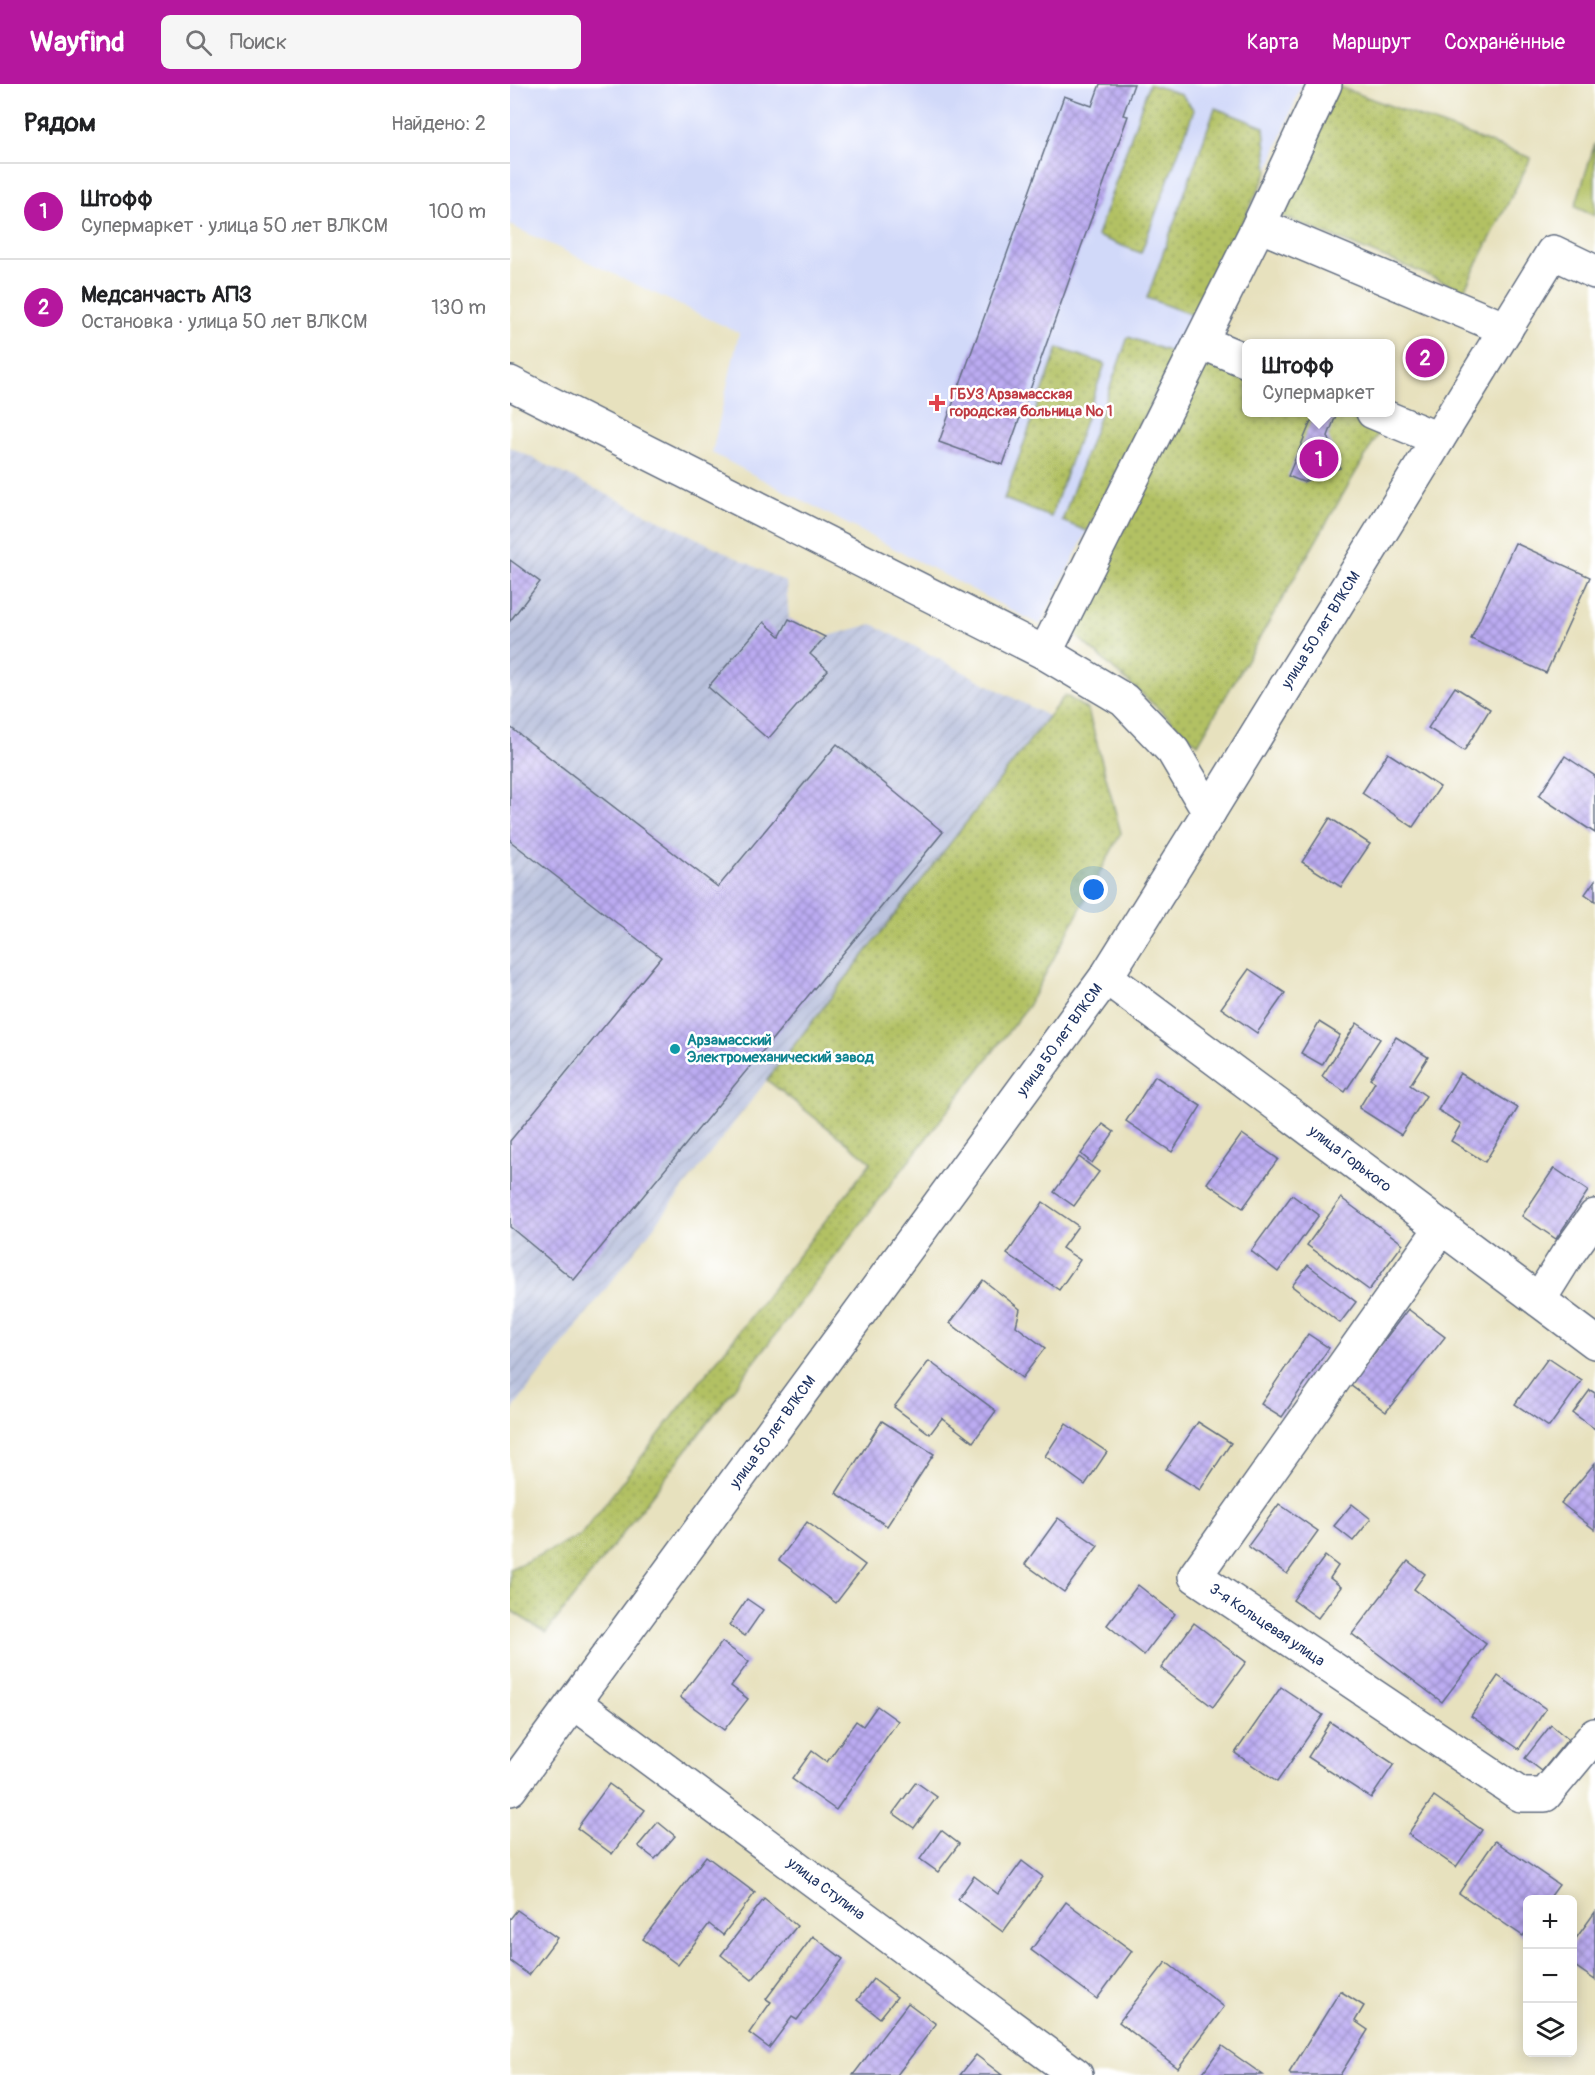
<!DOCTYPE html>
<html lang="ru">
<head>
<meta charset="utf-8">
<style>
	:root { --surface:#fff; --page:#f6f6f6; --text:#202124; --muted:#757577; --line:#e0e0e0; --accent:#b5179e }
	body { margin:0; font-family:Pangolin,sans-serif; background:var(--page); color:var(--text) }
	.controls { position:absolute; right:18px; bottom:18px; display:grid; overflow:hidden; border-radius:9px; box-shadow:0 3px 15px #0003 }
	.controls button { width:54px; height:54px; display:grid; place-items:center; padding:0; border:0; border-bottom:2px solid var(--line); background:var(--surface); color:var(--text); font:30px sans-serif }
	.you { position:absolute; left:584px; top:806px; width:21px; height:21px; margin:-15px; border:4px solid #fff; border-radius:50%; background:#1a73e8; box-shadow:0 0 0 9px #1a73e833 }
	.badge { display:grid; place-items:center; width:39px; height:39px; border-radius:50%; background:var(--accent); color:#fff; font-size:20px; font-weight:700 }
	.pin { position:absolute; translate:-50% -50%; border:3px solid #fff; box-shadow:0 2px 6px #0006 }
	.popup { position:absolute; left:732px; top:255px; width:153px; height:78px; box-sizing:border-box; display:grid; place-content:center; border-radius:9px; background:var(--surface); filter:drop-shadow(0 2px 4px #0005); font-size:20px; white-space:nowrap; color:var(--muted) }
	.popup b { font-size:22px; color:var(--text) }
	.popup::after { content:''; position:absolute; left:50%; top:100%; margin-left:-12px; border:12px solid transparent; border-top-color:var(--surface) }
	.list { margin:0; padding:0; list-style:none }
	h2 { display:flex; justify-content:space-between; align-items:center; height:78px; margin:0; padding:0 24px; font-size:26px }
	h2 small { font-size:20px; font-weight:400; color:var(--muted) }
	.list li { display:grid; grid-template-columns:39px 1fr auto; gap:18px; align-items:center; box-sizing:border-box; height:96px; padding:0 24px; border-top:2px solid var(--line) }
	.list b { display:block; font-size:22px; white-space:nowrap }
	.list p { margin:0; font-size:20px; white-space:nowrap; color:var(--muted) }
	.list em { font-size:20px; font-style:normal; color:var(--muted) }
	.icon { flex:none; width:33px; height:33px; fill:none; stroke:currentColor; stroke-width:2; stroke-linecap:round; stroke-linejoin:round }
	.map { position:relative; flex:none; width:1085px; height:1991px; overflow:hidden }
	header { display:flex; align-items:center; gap:36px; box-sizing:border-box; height:84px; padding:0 30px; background:var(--accent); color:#fff }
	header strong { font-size:28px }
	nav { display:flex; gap:33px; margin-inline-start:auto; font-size:21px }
	.search { width:420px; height:54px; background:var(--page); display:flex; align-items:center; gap:15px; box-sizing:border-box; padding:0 21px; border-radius:9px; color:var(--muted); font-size:22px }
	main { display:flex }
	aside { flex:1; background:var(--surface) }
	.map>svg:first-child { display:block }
	.built { fill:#d1d9f9 }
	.industrial { fill:url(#industrial-furrows) }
	.grass { fill:url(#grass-dots); stroke:#667861; stroke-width:1.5 }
	.garden { fill:#b2c164; stroke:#667861; stroke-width:1.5 }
	.building { fill:url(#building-cross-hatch) }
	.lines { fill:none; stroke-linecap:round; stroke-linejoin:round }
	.minor-casing { stroke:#626d80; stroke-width:36 }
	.minor { stroke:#fff; stroke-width:33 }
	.health-dot { fill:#e0444e; stroke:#fff; stroke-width:2 }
	.culture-dot { fill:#0f9aa8; stroke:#fff; stroke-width:2 }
	.labels { text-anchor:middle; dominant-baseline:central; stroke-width:5; stroke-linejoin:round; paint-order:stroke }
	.health-label { font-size:15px; font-weight:bold; fill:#be3a42; stroke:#fff; text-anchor:start }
	.street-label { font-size:15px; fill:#1b2f5e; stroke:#fff }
	.culture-label { font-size:15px; font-weight:bold; fill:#0d838f; stroke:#fff; text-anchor:start }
</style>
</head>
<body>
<header>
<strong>Wayfind</strong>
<div class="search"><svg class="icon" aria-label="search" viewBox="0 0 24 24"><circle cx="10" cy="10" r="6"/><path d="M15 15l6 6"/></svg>Поиск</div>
<nav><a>Карта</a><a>Маршрут</a><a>Сохранённые</a></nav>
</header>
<main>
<aside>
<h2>Рядом<small>Найдено: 2</small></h2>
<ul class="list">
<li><span class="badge">1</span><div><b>Штофф</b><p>Супермаркет · улица 50 лет ВЛКСМ</p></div><em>100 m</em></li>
<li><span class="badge">2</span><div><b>Медсанчасть АПЗ</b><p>Остановка · улица 50 лет ВЛКСМ</p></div><em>130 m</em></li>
</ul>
</aside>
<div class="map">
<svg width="1085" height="1991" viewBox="0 0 1085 1991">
	<defs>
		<pattern id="industrial-furrows" width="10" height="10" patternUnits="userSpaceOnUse" patternTransform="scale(1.5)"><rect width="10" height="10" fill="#bbc3de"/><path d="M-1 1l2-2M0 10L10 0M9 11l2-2" fill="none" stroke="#a0a8c1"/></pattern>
		<pattern id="grass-dots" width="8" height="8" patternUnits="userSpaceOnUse" patternTransform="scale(1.5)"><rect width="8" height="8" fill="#b2c164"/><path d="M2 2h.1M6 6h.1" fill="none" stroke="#909d56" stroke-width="1.8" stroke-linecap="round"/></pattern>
		<pattern id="building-cross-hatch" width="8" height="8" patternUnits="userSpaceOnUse" patternTransform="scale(1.5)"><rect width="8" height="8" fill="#bcacf2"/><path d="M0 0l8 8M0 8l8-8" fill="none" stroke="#988cc7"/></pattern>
	</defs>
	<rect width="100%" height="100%" fill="#fff"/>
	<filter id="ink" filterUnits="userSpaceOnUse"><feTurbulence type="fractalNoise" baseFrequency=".0167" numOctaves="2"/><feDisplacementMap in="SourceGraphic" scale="12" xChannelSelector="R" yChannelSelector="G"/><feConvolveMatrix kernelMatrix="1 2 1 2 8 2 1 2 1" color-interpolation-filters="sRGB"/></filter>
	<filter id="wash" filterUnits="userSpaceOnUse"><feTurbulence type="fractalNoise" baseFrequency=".008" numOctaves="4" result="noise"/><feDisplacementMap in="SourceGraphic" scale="24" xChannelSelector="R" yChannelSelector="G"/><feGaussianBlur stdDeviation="1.35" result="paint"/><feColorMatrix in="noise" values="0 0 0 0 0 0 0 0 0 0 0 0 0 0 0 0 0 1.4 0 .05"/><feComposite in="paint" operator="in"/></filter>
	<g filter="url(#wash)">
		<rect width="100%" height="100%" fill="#e7e1be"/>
		<path class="built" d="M0,0H792L758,87L530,541L202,369L229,249L0,141Z"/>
		<path class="industrial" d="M0,363L276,498L279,535L315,553L362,540L538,632L0,1329Z"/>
		<g class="grass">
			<path d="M639,0L671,10L684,26L631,169L587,152Z"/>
			<path d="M824,1L1021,74L954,206L767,130Z"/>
			<path d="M705,24L754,43L758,87L685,232L637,214Z"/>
			<path d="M618,253L666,270L577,447L552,437Z"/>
			<path d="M548,264L595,280L541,433L494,415Z"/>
			<path d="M695,272L737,290V328L832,329L871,345L688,660L561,547Z"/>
			<path d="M555,611L578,626L611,749L518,922L36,1549L0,1526V1485L70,1452L361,1078L257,996Z"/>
		</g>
		<path class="garden" d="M1085,59V132L1065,123Z"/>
		<g id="blocks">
			<g class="building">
				<path d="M590,0H624L613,31L618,32L493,381L429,358L554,12L582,22Z"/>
				<path d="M805,328L827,329L818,352L830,384L793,398L778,392Z"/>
				<path d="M1005,459L1080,493L1036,589L961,555Z"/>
				<path d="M0,476L30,498L0,537Z"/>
				<path d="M279,535L315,553L300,570L318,586L258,655L198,603L254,538L270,552Z"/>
				<path d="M945,603L980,625L954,667L918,644Z"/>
				<path d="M0,643L208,803L327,660L433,748L64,1196L0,1143V1057L151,873L0,757Z"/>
				<path d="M878,669L930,703L903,743L852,709Z"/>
				<path d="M1055,672L1085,692V749L1029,712Z"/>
				<path d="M820,734L860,760L831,803L792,778Z"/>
				<path d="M1085,796V817L1075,810Z"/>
				<path d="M739,885L775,909L747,949L711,924Z"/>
				<path d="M809,938L830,951L812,981L791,969Z"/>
				<path d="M847,939L870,955L835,1008L812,992Z"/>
				<path d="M886,953L918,973L900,1001L916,1012L891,1051L849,1024L865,998L860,995Z"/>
				<path d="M950,989L1008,1024L975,1078L941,1057L951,1040L928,1026Z"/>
				<path d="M645,992L691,1022L662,1068L616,1037Z"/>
				<path d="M593,1040L604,1048L582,1079L571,1070Z"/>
				<path d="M732,1050L768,1075L733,1124L697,1099Z"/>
				<path d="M569,1073L589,1088L564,1122L544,1108Z"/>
				<path d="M1044,1084L1078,1107L1046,1155L1012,1132Z"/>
				<path d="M782,1111L809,1131L768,1188L741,1167Z"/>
				<path d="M831,1114L893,1160L859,1206L797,1161Z"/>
				<path d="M533,1118L568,1142L552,1164L570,1176L549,1206L497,1170Z"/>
				<path d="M798,1181L846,1218L830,1239L782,1202Z"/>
				<path d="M473,1196L510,1225L506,1242L535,1264L512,1294L440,1239Z"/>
				<path d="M898,1225L935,1253L876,1328L840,1301Z"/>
				<path d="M798,1250L819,1264L772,1333L751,1320Z"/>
				<path d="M1038,1274L1072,1297L1039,1343L1005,1320Z"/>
				<path d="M419,1277L486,1327L463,1358L432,1334L420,1350L384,1323Z"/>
				<path d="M1080,1306L1085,1309V1345L1063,1329Z"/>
				<path d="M372,1337L424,1370L377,1442L326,1409Z"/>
				<path d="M688,1338L721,1359L690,1406L656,1385Z"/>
				<path d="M556,1340L597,1368L575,1401L535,1372Z"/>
				<path d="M1085,1379V1446L1051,1419Z"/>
				<path d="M769,1420L808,1447L777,1490L738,1462Z"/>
				<path d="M842,1420L861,1435L843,1457L824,1442Z"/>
				<path d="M548,1434L588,1462L554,1508L515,1480Z"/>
				<path d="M297,1438L355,1481L326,1519L269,1476Z"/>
				<path d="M815,1472L828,1482L820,1494L831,1503L808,1534L783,1516Z"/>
				<path d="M898,1477L915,1490L904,1505L976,1560L932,1618L842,1550Z"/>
				<path d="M628,1501L665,1530L634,1571L597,1541Z"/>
				<path d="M237,1515L253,1526L235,1552L219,1541Z"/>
				<path d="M684,1539L736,1578L703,1623L651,1584Z"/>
				<path d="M212,1558L239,1578L221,1602L238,1615L214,1646L170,1613Z"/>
				<path d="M988,1592L1036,1625L1009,1665L961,1632Z"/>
				<path d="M771,1603L813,1631L767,1698L725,1669Z"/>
				<path d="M367,1622L388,1637L326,1726L282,1695L302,1667L317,1678L346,1637L353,1642Z"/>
				<path d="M820,1638L884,1680L861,1714L798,1673Z"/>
				<path d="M1041,1641L1058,1655L1032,1687L1015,1674Z"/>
				<path d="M406,1698L427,1713L404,1744L383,1729Z"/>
				<path d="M99,1700L135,1726L102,1770L67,1744Z"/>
				<path d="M924,1712L972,1746L946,1783L898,1750Z"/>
				<path d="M148,1738L165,1752L145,1775L128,1762Z"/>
				<path d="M431,1746L449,1760L428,1788L410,1775Z"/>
				<path d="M985,1757L1049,1801L1038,1816H1017V1846L1013,1852L949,1809Z"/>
				<path d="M196,1772L245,1809L213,1851L199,1840L168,1881L133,1855Z"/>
				<path d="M512,1777L533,1793L493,1848L448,1815L464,1792L488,1810Z"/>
				<path d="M254,1815L287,1842L242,1896L211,1871Z"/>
				<path d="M556,1818L622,1867L587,1915L521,1866Z"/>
				<path d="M7,1826L47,1854L19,1891L0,1877V1835Z"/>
				<path d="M1085,1828V1896L1062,1880V1860Z"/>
				<path d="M303,1852L333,1875L287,1936L282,1933L259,1964L239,1949L261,1918L256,1915Z"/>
				<path d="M656,1878L714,1923L668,1984L609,1938Z"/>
				<path d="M363,1895L387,1913L370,1934L347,1916Z"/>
				<path d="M830,1907L854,1922L845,1937L858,1946L830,1991H781L779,1989Z"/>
				<path d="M398,1919L426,1940L387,1991H343Z"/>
				<path d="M712,1962L753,1991H691Z"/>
				<path d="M466,1971L492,1991H450Z"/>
			</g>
		</g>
	</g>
	<g filter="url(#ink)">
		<use href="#blocks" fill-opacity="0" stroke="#626d80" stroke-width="1.5"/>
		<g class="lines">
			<defs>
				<g id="minor">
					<path d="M749,141L815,0"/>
					<path d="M691,258L737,277"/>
					<path d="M0,299L535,569L614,616L663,667L699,728"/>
					<path d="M863,328L928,355"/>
					<path d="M535,569L749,141L996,245"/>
					<path d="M596,893L1085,1258"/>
					<path d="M932,1143L685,1492L1011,1711H1035L1085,1651"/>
					<path d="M1029,1216L1057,1171L1085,1132"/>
					<path d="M65,1619L566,1991"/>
					<path d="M0,1705L596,893L699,728L1043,168L1085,188"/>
				</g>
			</defs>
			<use href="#minor" class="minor-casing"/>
			<use href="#minor" class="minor"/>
		</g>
	</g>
	<path class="health-dot" d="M424 310h6v6h6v6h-6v6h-6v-6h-6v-6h6z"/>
	<circle class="culture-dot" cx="165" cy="965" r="6"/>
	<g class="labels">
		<g class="health-label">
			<text x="440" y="310">ГБУЗ Арзамасская<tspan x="440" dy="17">городская больница № 1</tspan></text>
		</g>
		<g class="street-label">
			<text transform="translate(811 546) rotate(-58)">улица 50 лет ВЛКСМ</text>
			<text transform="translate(550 956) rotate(-54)">улица 50 лет ВЛКСМ</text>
			<text transform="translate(840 1075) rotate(37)">улица Горького</text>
			<text transform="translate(263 1348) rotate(-54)">улица 50 лет ВЛКСМ</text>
			<text transform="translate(757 1541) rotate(34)">3-я Кольцевая улица</text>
			<text transform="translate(316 1805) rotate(37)">улица Ступина</text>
		</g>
		<g class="culture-label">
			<text x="177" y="956">Арзамасский<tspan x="177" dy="17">Электромеханический завод</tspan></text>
		</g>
	</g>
</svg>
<div class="controls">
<button>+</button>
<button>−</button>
<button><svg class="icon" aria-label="layers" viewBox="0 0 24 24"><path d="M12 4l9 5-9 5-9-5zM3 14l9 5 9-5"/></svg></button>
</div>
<div class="you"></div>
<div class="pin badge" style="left:809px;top:375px">1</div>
<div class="popup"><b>Штофф</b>Супермаркет</div>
<div class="pin badge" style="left:915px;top:274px">2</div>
</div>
</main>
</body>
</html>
